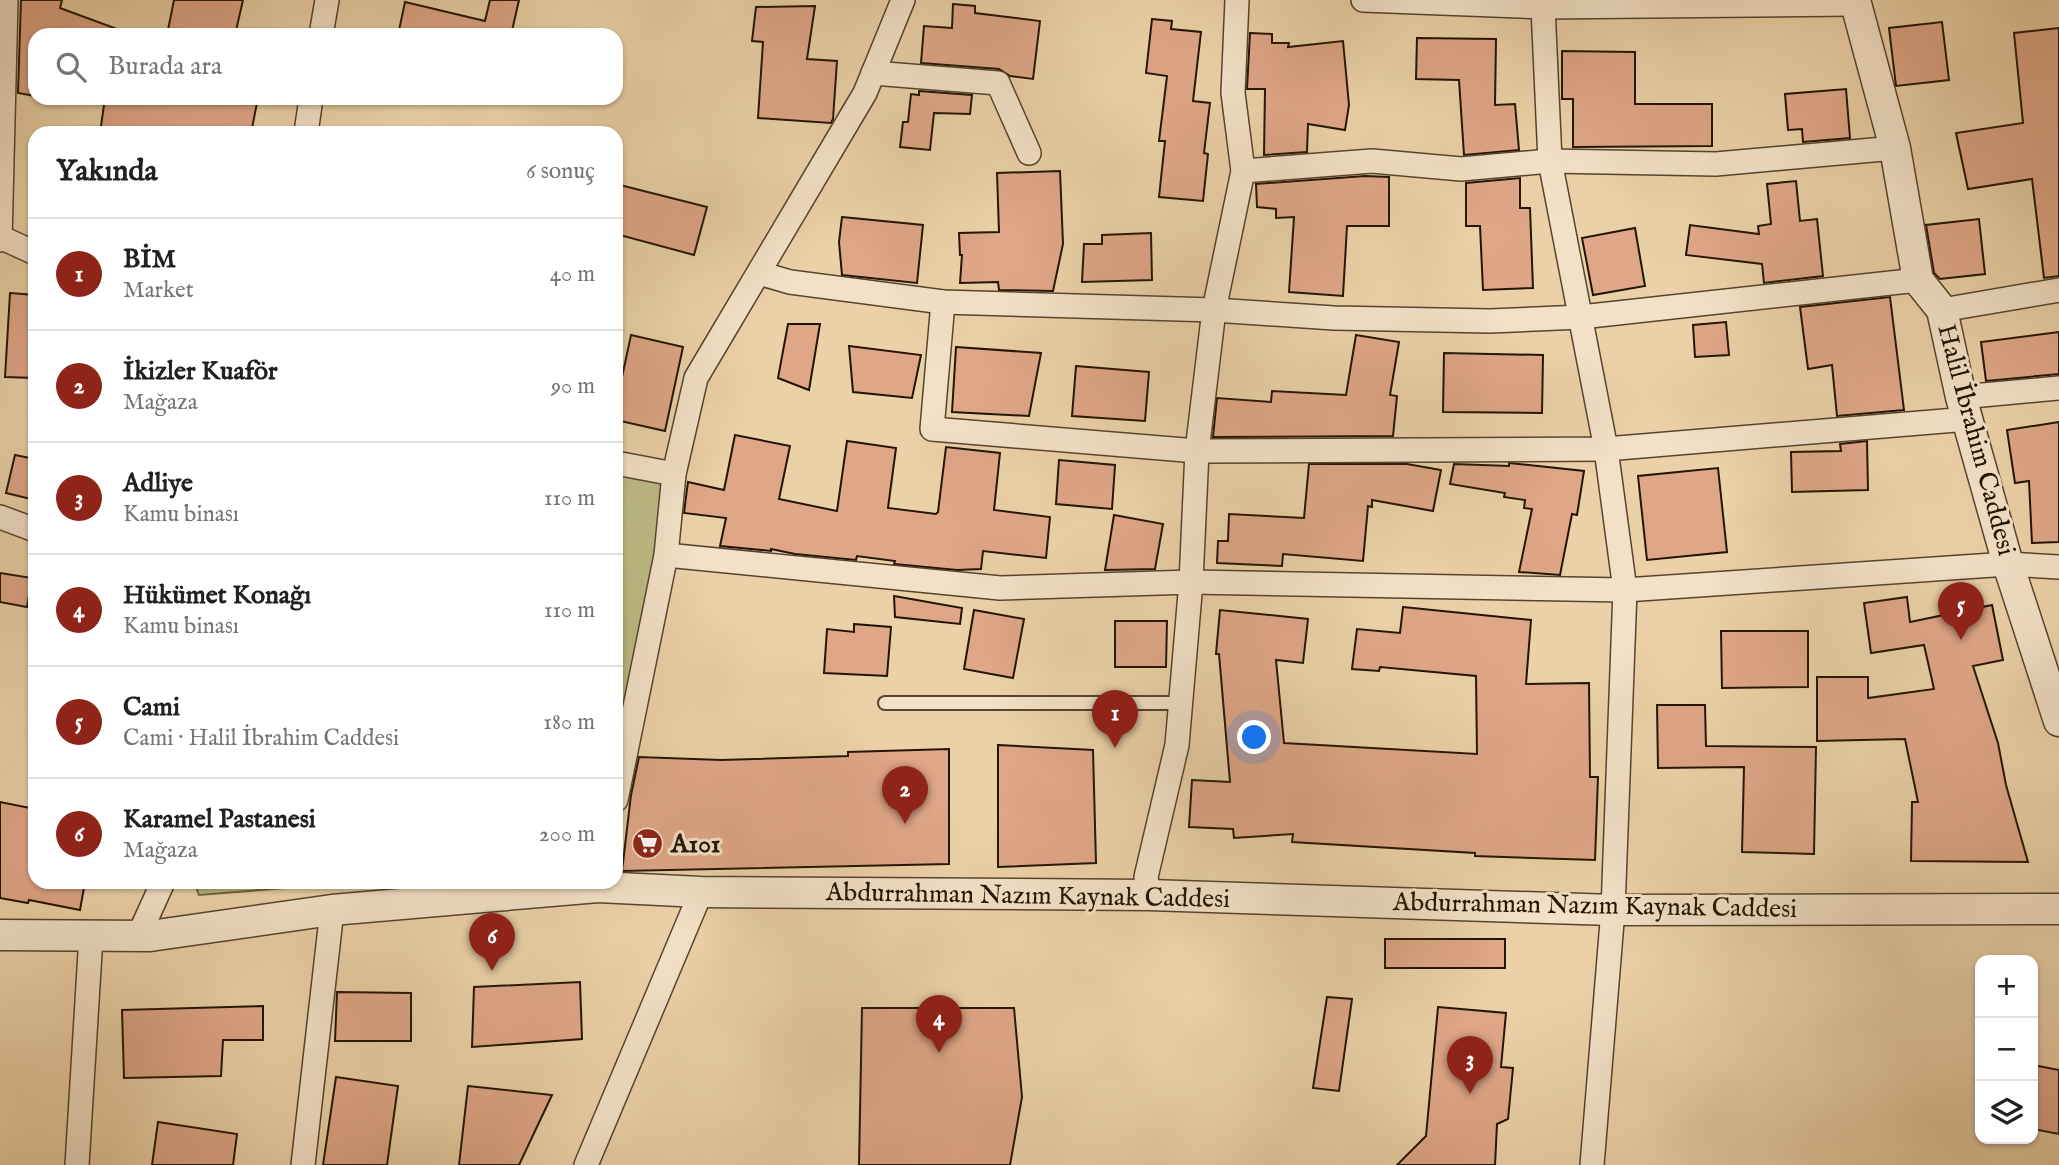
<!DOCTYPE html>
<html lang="tr">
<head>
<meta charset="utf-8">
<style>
	:root { --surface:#fff; --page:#f6f6f6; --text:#202124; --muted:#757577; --line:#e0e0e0; --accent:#8f2418 }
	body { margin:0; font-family:"IM FELL English",serif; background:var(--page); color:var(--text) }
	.controls { position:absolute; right:21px; bottom:21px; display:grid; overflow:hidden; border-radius:14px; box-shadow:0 2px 5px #0004 }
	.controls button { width:63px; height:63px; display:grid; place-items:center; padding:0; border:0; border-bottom:2px solid var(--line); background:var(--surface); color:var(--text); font:35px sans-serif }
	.you { position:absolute; left:1255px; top:738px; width:24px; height:24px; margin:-18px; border:5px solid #fff; border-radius:50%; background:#1a73e8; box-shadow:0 0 0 10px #1a73e833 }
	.badge { display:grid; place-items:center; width:46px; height:46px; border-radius:50%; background:var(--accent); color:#fff; font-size:23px; font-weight:700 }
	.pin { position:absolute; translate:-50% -58px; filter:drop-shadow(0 2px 4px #0008) }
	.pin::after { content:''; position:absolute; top:37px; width:24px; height:21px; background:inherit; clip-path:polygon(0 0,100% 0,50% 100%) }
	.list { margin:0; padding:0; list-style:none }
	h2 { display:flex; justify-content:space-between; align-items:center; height:91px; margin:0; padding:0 28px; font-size:30px }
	h2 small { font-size:23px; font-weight:400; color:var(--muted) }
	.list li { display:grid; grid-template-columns:46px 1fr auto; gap:21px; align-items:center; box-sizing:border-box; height:112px; padding:0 28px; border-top:2px solid var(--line) }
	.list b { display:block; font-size:26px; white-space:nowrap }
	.list p { margin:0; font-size:23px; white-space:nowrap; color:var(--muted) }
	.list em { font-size:23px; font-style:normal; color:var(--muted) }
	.icon { flex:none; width:38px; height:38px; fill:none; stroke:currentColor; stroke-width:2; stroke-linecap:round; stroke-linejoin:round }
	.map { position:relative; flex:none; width:2059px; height:1165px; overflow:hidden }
	.search { position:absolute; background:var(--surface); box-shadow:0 2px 5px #0004; left:28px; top:28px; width:595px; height:77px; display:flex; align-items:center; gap:18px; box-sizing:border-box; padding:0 24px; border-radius:21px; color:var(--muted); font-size:26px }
	.panel { position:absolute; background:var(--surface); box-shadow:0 2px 5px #0004; left:28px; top:126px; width:595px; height:763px; border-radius:21px }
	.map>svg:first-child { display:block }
	.green { fill:#bcba84; stroke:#706844; stroke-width:2 }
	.building { fill:#dfa687; stroke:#231505; stroke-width:2 }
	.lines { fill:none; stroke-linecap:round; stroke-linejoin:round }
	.service-casing { stroke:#55442e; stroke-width:16 }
	.minor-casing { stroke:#55442e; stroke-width:26 }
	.tertiary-casing { stroke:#55442e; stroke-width:33 }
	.service { stroke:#f2e1c6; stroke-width:12 }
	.minor { stroke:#f2e1c6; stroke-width:23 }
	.tertiary { stroke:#f2e1c6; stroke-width:30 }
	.labels { text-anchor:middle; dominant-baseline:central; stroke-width:6; stroke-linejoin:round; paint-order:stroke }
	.street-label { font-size:26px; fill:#231505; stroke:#f2e1c6 }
	.poi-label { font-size:26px; font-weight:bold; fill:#231505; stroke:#f2e1c6; text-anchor:start }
</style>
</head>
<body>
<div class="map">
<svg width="2059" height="1165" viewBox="0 0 2059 1165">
	<rect width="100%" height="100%" fill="#ebd1a7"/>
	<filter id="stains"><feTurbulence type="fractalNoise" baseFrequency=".00286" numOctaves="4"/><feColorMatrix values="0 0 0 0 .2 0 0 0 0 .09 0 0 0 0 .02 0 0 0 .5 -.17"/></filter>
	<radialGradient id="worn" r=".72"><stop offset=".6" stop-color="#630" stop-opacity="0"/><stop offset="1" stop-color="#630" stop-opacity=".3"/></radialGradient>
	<g class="green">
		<path d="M616,463L674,474L616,771Z"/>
		<path d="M194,882H360L199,895Z"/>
	</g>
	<g class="building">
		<path d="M21,0H62L60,8L128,33L127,35H35V96L18,93Z"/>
		<path d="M174,0H243L235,35H167Z"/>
		<path d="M490,0H519L511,35H398L405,2L485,21Z"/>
		<path d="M953,4L975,6V13L1040,21L1033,79L1010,76L999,69L921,63L924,26L952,28Z"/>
		<path d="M815,6L807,59L837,61L833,119L831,123L758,118L763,42L752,41L756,7Z"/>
		<path d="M1152,19L1172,21L1171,29L1201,32L1193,101L1210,103L1204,153L1208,154L1203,201L1159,197L1165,141H1159L1167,76L1146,73Z"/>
		<path d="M1942,22L1949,80L1896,86L1889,28Z"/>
		<path d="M2059,28V276L2044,278L2032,179L1968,189L1956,133L2023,123L2014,33Z"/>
		<path d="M1250,33L1272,34V43H1289L1288,47L1343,41L1349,105L1345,130L1308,124L1307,152L1264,155L1265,89H1247Z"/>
		<path d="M1417,38L1496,39L1495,105L1515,104L1519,150L1464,155L1459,80L1416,79Z"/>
		<path d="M1562,51L1635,52V104H1712V146L1573,147V99H1562Z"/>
		<path d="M1846,89L1850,138L1803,142L1802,129L1788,130L1785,94Z"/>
		<path d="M919,91L972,95L970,114L934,113L930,150L900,147L903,122H908L911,94L919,95Z"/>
		<path d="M105,98H258L251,133H100Z"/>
		<path d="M1060,171L1063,244L1053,291L999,290L998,282L960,283L962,255H960L959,233L999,232L997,173Z"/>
		<path d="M1365,176L1389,177V226H1347L1343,296L1289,292L1294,217L1276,218V209L1257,207L1256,184Z"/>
		<path d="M1520,178V208H1530L1533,288L1483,290L1480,226H1466V183Z"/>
		<path d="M1796,181L1800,221L1817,219L1823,276L1764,283L1762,264L1686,255L1690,225L1759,234L1758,226L1771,224L1767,184Z"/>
		<path d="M616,184L707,207L694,255L616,234Z"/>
		<path d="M842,217L923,225L917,283L842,275L839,242Z"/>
		<path d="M1979,219L1985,274L1940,279L1934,273L1926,225Z"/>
		<path d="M1635,228L1645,286L1593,295L1582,238Z"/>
		<path d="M1151,233L1152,280L1082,282L1084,244H1102V235Z"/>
		<path d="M10,293L35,295V378L5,377Z"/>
		<path d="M1890,297L1904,410L1837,416L1832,365L1808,369L1800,307Z"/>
		<path d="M1726,322L1729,355L1695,357L1693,325Z"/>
		<path d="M788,324H820L809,390L778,378Z"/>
		<path d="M2059,332V374L1986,381L1981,342Z"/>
		<path d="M631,335L683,347L665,431L616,420V405Z"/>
		<path d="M1356,335L1399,342L1390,395L1397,396L1393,436L1213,437L1217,398L1271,402L1272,391L1346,395Z"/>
		<path d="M849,346L921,355L912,398L853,392Z"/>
		<path d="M956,347L1041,353L1029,416L952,412Z"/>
		<path d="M1444,353L1543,355L1542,413L1443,412Z"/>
		<path d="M1076,366L1149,372L1145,421L1072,416Z"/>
		<path d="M2059,422V542L2032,543L2029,481L2015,483L2007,430Z"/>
		<path d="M735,435L790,446L779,499L837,511L847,441L896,448L888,508L936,514L938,512L946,447L1000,453L994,510L1050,517L1046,558L983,551L981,569L957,570L894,564L895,561L857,556L856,560L795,554L771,549V551L720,546L726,518L684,513L687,489L688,482L724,490Z"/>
		<path d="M1867,441L1868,490L1792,492L1791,452L1841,451L1840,444Z"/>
		<path d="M15,455L35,459V500L6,493Z"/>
		<path d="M1059,460L1115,465L1112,509L1056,504Z"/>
		<path d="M1509,463L1584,471L1577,515L1572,514L1560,575L1519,572L1532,509L1524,508L1525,500L1504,497L1505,493L1450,484L1454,464L1509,466Z"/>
		<path d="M1309,464H1407L1441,470L1433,511L1372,500V507L1368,506L1363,561L1283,554L1282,566L1217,563L1218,541H1228L1229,514L1304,518Z"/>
		<path d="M1718,468L1727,552L1647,560L1638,476Z"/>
		<path d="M1114,515L1163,524L1155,569L1105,570Z"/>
		<path d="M0,573L32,578L27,607L0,602Z"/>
		<path d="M894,596L962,608L960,624L895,617Z"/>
		<path d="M1907,597L1910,622L1992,605L2003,660L1973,666L1998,743L2006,785L2028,862L1911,861L1912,802H1918L1905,739L1817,741V677H1868V698L1934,689L1924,645L1871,653L1864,603Z"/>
		<path d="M1403,607L1531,620L1526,684L1589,683L1590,777H1598L1595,860L1475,856V853L1292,842L1293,834L1234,838L1233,829L1189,827L1192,780L1230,782L1219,654H1216L1220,610L1308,619L1303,663L1276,660L1284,743L1477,754L1476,676L1380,667L1379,671L1352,669L1357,629L1400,633Z"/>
		<path d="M974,610L1024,619L1013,678L964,669Z"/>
		<path d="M1115,621H1167L1166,667H1115Z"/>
		<path d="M854,624L891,627L887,676L824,673L827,629L854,632Z"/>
		<path d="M1721,631H1808V687L1722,688Z"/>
		<path d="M1657,705H1705L1706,746L1816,747L1814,854L1742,852L1744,767L1658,768Z"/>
		<path d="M998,745L1093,750L1096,863L998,867Z"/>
		<path d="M949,749V864L622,871L631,795L639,757L721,760L848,756V752Z"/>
		<path d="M0,802L35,809V882H85L80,910L29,900L28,903L0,898Z"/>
		<rect x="1385" y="939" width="120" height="29"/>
		<path d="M580,982L582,1039L472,1047L474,987Z"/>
		<path d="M337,992L411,993V1041H335Z"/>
		<path d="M1327,997L1352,999L1339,1091L1313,1088Z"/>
		<path d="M263,1006V1040H223L221,1076L124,1078L122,1010Z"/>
		<path d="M1438,1007L1506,1013L1501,1067L1513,1068L1508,1119L1497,1124L1495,1165H1397L1426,1136Z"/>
		<path d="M862,1008H1014L1022,1097L1010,1165H859Z"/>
		<path d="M2033,1065L2059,1070V1134L2033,1129Z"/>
		<path d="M336,1077L398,1086L387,1165H323Z"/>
		<path d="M468,1086L552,1095L519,1165H459Z"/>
		<path d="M158,1122L237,1134L233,1165H152Z"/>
	</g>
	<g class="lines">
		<defs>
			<path id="service" d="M885,703H1180"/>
			<g id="minor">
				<path d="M1363,0L1543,7L1855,4"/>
				<path d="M1543,7L1550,161L1606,449L1625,590L1613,910L1592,1165"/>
				<path d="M321,35L327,0"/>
				<path d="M873,73L998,83L1029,153"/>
				<path d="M306,133L311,98"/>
				<path d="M1243,171L1372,161L1461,169L1550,161L1716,164L1895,148"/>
				<path d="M0,237L35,253"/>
				<path d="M0,240L6,0"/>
				<path d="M759,273L790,282L943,302L1214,310L1334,318L1490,321L1581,317L1918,280"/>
				<path d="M943,302L932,429L1197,451L1606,449L1968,419"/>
				<path d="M1942,310L2059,290"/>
				<path d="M1961,397L2059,388"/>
				<path d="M616,463L674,474"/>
				<path d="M0,517L35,530"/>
				<path d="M666,555L1000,588L1191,582L1625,590L2008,564L2059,567"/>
				<path d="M616,800L666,555L674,474L696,378L865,93L903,0"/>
				<path d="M1149,895L1146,877L1177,745L1191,582L1197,451L1214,310L1243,171L1233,93L1237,0"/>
				<path d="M138,937L163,882"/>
				<path d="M77,1165L91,936"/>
				<path d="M303,1165L332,910"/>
				<path d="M586,1165L701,892"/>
			</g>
			<g id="tertiary">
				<path d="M1855,0L1895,148L1918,280L1942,310L1961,397L2008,564L2059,721"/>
				<path d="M0,935L150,936L332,910L598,887L701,892L1149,895L1613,910L2059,909"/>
			</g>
		</defs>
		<use href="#service" class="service-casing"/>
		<use href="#minor" class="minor-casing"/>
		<use href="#tertiary" class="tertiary-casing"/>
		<use href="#service" class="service"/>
		<use href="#minor" class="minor"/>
		<use href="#tertiary" class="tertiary"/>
	</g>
	<defs>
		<symbol id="supermarket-disc" viewBox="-11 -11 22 22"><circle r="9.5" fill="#8f2418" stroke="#f2e1c6"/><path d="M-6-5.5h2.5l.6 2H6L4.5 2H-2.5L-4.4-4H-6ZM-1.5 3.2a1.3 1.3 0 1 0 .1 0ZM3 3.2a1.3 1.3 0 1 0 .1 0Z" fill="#fff"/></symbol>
	</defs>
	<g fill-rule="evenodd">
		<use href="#supermarket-disc" x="630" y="826" width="35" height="35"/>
	</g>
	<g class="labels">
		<g class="street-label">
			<text transform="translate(1976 440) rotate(75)">Halil İbrahim Caddesi</text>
			<text transform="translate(1028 896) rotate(1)">Abdurrahman Nazım Kaynak Caddesi</text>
			<text transform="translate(1595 906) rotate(1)">Abdurrahman Nazım Kaynak Caddesi</text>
		</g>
		<g class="poi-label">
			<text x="671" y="844">A101</text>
		</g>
	</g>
	<rect width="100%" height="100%" filter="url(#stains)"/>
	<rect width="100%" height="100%" fill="url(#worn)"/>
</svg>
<div class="controls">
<button>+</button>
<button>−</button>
<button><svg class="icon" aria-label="layers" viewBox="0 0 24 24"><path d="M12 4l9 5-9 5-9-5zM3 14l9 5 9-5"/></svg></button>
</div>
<div class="you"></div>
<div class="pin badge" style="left:1115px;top:748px">1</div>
<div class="pin badge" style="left:905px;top:824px">2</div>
<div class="pin badge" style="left:1470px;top:1094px">3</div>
<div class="pin badge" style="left:939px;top:1053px">4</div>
<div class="pin badge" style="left:1961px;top:640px">5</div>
<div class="pin badge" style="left:492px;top:971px">6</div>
<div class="search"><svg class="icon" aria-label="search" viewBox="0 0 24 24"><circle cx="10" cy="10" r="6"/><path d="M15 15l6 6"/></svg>Burada ara</div>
<section class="panel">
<h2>Yakında<small>6 sonuç</small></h2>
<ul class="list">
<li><span class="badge">1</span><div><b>BİM</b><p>Market</p></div><em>40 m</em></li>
<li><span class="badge">2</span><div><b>İkizler Kuaför</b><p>Mağaza</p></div><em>90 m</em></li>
<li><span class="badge">3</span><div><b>Adliye</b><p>Kamu binası</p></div><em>110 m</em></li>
<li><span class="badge">4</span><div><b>Hükümet Konağı</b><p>Kamu binası</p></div><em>110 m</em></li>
<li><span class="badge">5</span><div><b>Cami</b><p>Cami · Halil İbrahim Caddesi</p></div><em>180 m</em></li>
<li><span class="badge">6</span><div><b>Karamel Pastanesi</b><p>Mağaza</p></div><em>200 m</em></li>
</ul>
</section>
</div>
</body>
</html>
